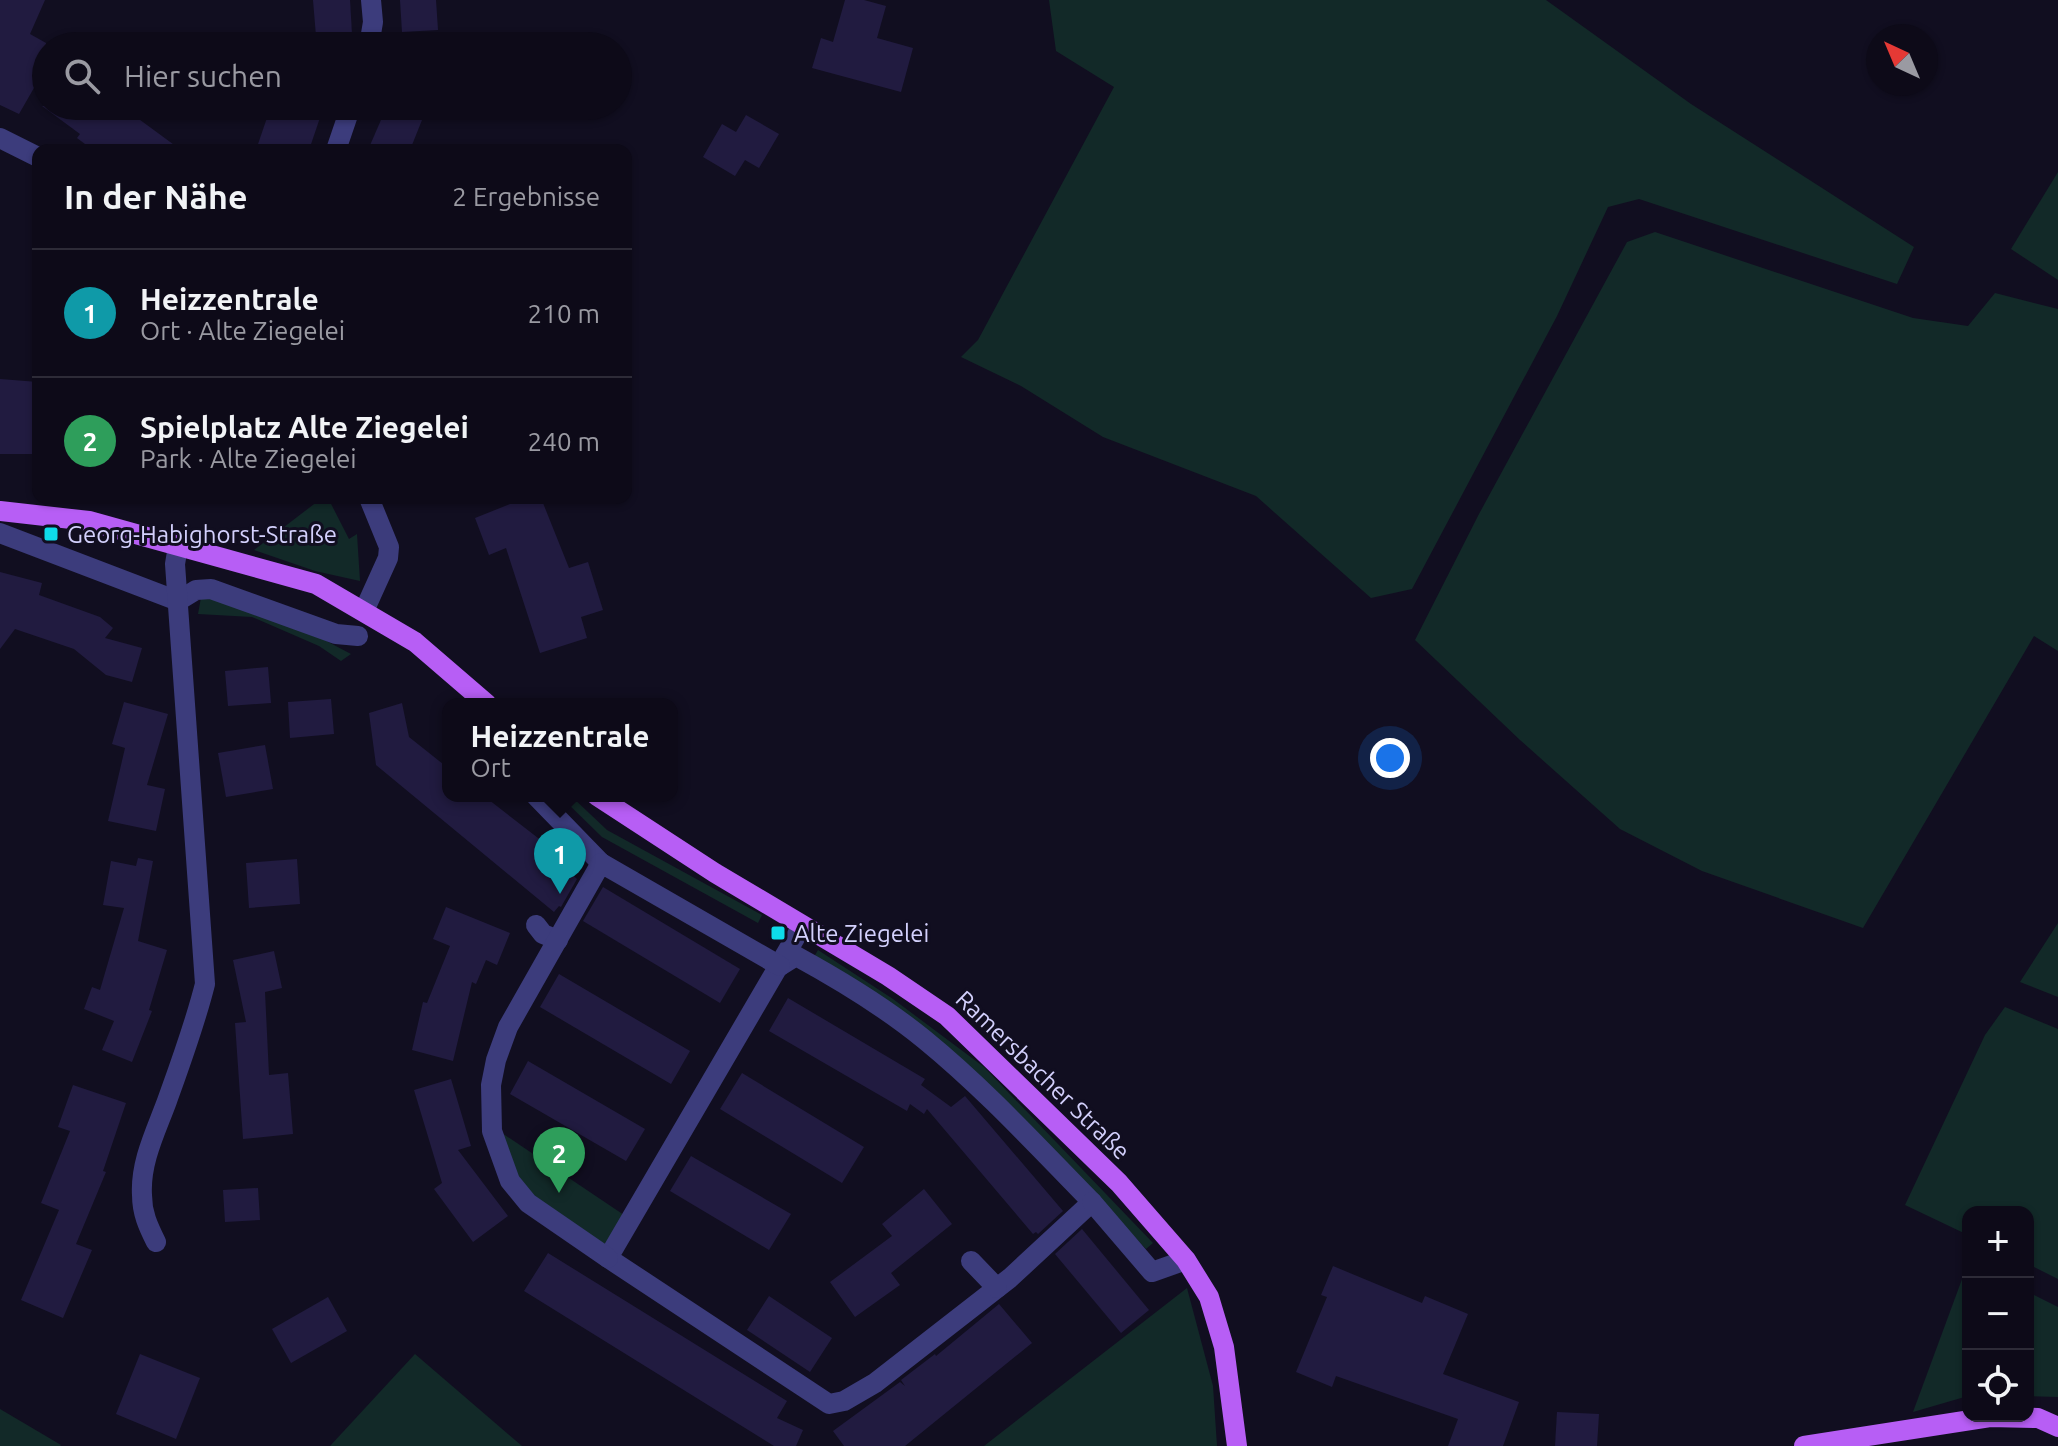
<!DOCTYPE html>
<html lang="de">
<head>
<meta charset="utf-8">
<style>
	:root { --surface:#0d0a18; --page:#1b1825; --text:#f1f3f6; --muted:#9a9aa2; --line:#2d2b37; --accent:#0f766e }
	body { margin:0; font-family:Ubuntu,sans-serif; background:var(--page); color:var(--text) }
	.controls { position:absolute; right:24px; bottom:24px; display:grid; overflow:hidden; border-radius:16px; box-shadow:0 2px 6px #0004 }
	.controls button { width:72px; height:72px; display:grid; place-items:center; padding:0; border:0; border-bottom:2px solid var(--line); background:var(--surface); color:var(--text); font:40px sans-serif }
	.compass { position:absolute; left:1866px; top:24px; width:72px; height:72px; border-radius:50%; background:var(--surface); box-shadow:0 2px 6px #0004; rotate:316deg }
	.you { position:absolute; left:1390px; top:758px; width:28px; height:28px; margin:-20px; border:6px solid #fff; border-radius:50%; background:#1a73e8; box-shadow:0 0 0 12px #1a73e833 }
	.badge { display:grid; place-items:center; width:52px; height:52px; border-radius:50%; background:var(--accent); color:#fff; font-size:26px; font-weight:700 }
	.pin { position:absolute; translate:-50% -66px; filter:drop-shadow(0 2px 4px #0008) }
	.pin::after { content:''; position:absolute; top:42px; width:28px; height:24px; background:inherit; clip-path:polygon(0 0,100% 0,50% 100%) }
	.popup { position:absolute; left:442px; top:698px; width:236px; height:104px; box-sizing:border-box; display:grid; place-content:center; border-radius:16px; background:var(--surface); filter:drop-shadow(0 2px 6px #0005); font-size:26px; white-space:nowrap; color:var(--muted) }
	.popup b { font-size:30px; color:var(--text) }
	.popup::after { content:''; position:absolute; left:50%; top:100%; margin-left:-16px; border:16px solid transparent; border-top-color:var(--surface) }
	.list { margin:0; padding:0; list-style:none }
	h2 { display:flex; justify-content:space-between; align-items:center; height:104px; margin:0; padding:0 32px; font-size:34px }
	h2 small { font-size:26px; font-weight:400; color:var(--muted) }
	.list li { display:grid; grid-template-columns:52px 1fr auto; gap:24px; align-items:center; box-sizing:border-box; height:128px; padding:0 32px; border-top:2px solid var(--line) }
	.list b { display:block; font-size:30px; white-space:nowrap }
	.list p { margin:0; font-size:26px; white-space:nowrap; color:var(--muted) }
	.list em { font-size:26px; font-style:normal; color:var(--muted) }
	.icon { flex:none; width:44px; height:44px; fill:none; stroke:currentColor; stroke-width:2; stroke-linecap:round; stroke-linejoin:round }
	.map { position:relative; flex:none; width:2058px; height:1446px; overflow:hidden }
	.search { position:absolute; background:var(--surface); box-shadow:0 2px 6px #0004; left:32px; top:32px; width:600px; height:88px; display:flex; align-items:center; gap:20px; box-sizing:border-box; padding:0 28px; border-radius:44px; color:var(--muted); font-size:30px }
	.panel { position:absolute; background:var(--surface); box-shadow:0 2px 6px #0004; left:32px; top:144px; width:600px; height:360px; border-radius:16px }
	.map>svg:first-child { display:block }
	.green { fill:#122928 }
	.building { fill:#211b40 }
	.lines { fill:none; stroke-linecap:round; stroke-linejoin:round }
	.minor { stroke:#3c3c7c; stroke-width:20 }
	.major { stroke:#b75ef5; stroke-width:20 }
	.poi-dot { fill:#0edcea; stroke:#110e20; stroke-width:3 }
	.labels { text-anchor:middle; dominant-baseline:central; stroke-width:6; stroke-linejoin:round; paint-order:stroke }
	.poi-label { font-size:24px; fill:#d3d0fc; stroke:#110e20; text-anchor:start }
	.street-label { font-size:24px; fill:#d3d0fc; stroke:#110e20 }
</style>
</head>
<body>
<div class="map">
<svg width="2058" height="1446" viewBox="0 0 2058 1446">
	<rect width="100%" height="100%" fill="#110e20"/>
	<g class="green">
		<path d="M1049,0H1546L1691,104L1914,247L1897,284L1639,199L1608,207L1557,316L1412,589L1371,598L1256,496L1103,437L1021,386L961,357L978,340L1114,87L1056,51Z"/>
		<path d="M2058,172V280L2011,249Z"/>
		<path d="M1655,232L1913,318L1968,326L1995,293L2058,309V651L2034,636L1863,928L1702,871L1620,829L1520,740L1415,640L1479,514L1627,242Z"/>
		<path d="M322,498H328L349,539L357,534L360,581L315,571L254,550Z"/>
		<path d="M202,592L294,624L351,654L341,661L319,646L252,617L198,614Z"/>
		<path d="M560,796H571L607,830L762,915L758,923L602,837Z"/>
		<path d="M2058,923V997L2020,982Z"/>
		<path d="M818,950L893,999L984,1067L1153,1243L1146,1249L1017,1113L814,957Z"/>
		<path d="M2005,1007L2058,1029V1279L2028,1264V1212H1968V1235L1905,1205L1985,1035Z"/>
		<path d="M499,1131L624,1215L602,1249L521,1187Z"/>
		<path d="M1968,1263V1396L1913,1412Z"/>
		<path d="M1187,1288L1213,1386L1217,1446H984Z"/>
		<path d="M2028,1292L2058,1307V1397L2028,1396Z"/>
		<path d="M415,1354L522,1446H330Z"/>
		<path d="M0,1409L61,1445L60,1446H0Z"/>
	</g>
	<g class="building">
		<path d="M0,0H45L30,34L46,43V67L19,114L0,105Z"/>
		<path d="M313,0H350L352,34L316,36Z"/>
		<path d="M400,0H436L438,30L402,32Z"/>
		<path d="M845,0H864L886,6L877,38L913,48L901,92L812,68L821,38L833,42Z"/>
		<path d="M42,106H138L132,114L181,150H93L77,138L80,134Z"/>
		<path d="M271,106H324L309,150H256Z"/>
		<path d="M387,106L422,120L410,150H368Z"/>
		<path d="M746,115L779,134L759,168L745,160L735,176L703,157L722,124L736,132Z"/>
		<path d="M0,379L38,382V454H0Z"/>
		<path d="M525,498H541L569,568L588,562L603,610L581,617L587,638L540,653L506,548L489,555L475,518Z"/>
		<path d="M0,572L42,583L39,595L100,617L113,628L105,638L142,648L132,682L106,675L74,649L15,629L0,649Z"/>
		<path d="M268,667L271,703L228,706L225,671Z"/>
		<path d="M331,699L334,734L290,738L288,702Z"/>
		<path d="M124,702L168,714L147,785L165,789L156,831L108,821L125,748L112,744Z"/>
		<path d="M402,703L409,737L448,768V796H484L560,855L556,859L577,879L561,907L559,906L554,912L376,765L369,713Z"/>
		<path d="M265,745L273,789L226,797L218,753Z"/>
		<path d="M138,858L153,861L138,941L167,950L149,1010L152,1011L132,1062L102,1050L114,1021L84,1009L92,987L100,990L124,908L103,905L111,861L136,866Z"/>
		<path d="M297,859L300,904L249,908L246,863Z"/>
		<path d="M603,887L740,969L720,1003L583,921Z"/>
		<path d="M446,907L510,933L497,965L486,960L476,984L472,982L453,1061L412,1050L423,1002L427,1003L450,946L433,939Z"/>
		<path d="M274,951L282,988L265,992L269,1075L288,1073L293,1134L243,1139L235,1023L246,1022L233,960Z"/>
		<path d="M559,974L690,1051L671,1084L540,1007Z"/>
		<path d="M788,998L925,1079L921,1085L951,1107L965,1096L1063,1211L1038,1234L1036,1232L1033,1234L927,1109L924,1114L910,1104L907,1111L769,1031Z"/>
		<path d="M528,1061L645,1129L626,1161L510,1094Z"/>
		<path d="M742,1073L864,1147L842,1183L720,1109Z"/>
		<path d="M451,1079L471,1146L458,1150L508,1216L473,1242L434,1189L442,1183L414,1090Z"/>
		<path d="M73,1085L126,1103L103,1171L106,1172L76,1244L92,1250L63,1318L21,1300L59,1210L41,1203L70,1131L58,1127Z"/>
		<path d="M691,1156L791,1214L769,1250L670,1191Z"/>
		<path d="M258,1188L260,1220L225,1222L223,1190Z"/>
		<path d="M924,1189L952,1224L891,1273L900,1285L855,1317L830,1282L892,1236L882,1224Z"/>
		<path d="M1082,1229L1149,1310L1121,1333L1055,1254Z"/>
		<path d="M548,1253L787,1401L777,1418L803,1430L796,1446H774L524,1291Z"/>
		<path d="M1333,1266L1422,1303L1425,1296L1468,1314L1443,1374L1519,1402L1503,1446H1448L1458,1419L1336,1376L1332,1387L1296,1372L1327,1297L1321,1295Z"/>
		<path d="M769,1296L832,1338L810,1372L747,1330Z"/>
		<path d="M328,1297L347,1331L291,1363L272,1329Z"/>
		<path d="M999,1304L1032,1343L905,1446H844L833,1431L900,1382L905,1386L901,1380L935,1354L936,1356Z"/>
		<path d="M140,1354L200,1378L176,1439L116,1414Z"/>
		<path d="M1557,1412L1599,1414L1597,1446H1555Z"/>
	</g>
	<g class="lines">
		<g class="minor">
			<path d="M369,46L373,22L371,0"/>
			<path d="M0,138L38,157"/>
			<path d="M336,150L351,106"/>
			<path d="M0,533L178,601L196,590L211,589L336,634L358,636"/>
			<path d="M364,611L388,558L389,547L369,498"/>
			<path d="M536,796L601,863"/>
			<path d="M536,925L543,934L558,940"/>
			<path d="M780,966L796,956C840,980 886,1008 925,1040C985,1089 1038,1147 1092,1202L1010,1278L875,1383L844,1401L829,1404L608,1258L802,926"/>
			<path d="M1092,1202L1152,1272L1186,1260"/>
			<path d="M156,1242C148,1226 142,1213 142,1195C140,1162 156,1131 167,1101C181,1062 195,1024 205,984L175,564L178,546"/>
			<path d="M608,1258L528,1203L510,1181L492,1131L491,1085L496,1060L508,1027L601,863L780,966"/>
			<path d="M971,1261L997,1288"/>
		</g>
		<g class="major">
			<path d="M0,511L89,521L316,584L415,642L487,704"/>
			<path d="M597,796L715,873L888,976L947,1016L1119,1183L1186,1260L1209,1297L1224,1347L1237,1446"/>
			<path d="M1804,1446L1990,1417L2038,1418L2058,1427"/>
		</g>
	</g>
	<g class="poi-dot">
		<rect x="43" y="526" width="16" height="16" rx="4"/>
		<rect x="770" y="925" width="16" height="16" rx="4"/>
	</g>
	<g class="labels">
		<g class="poi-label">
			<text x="67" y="534">Georg-Habighorst-Straße</text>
			<text x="794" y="933">Alte Ziegelei</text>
		</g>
		<g class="street-label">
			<text transform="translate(1043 1075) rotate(44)">Ramersbacher Straße</text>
		</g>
	</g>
</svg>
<div class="controls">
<button>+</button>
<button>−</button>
<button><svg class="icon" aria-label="locate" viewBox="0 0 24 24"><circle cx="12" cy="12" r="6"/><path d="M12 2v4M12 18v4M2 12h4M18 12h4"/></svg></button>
</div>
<svg class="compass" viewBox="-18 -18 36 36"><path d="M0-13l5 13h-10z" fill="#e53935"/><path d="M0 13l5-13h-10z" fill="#9a9aa2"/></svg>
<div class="you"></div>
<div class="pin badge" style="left:560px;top:894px;background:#0f9aa8">1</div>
<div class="popup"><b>Heizzentrale</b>Ort</div>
<div class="pin badge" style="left:559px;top:1193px;background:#2e9e5b">2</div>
<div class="search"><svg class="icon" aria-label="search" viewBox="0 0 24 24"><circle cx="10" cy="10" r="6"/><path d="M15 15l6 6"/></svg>Hier suchen</div>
<section class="panel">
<h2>In der Nähe<small>2 Ergebnisse</small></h2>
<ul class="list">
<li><span class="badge" style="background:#0f9aa8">1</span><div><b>Heizzentrale</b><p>Ort · Alte Ziegelei</p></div><em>210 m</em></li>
<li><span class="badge" style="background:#2e9e5b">2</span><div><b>Spielplatz Alte Ziegelei</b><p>Park · Alte Ziegelei</p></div><em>240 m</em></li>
</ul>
</section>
</div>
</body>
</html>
